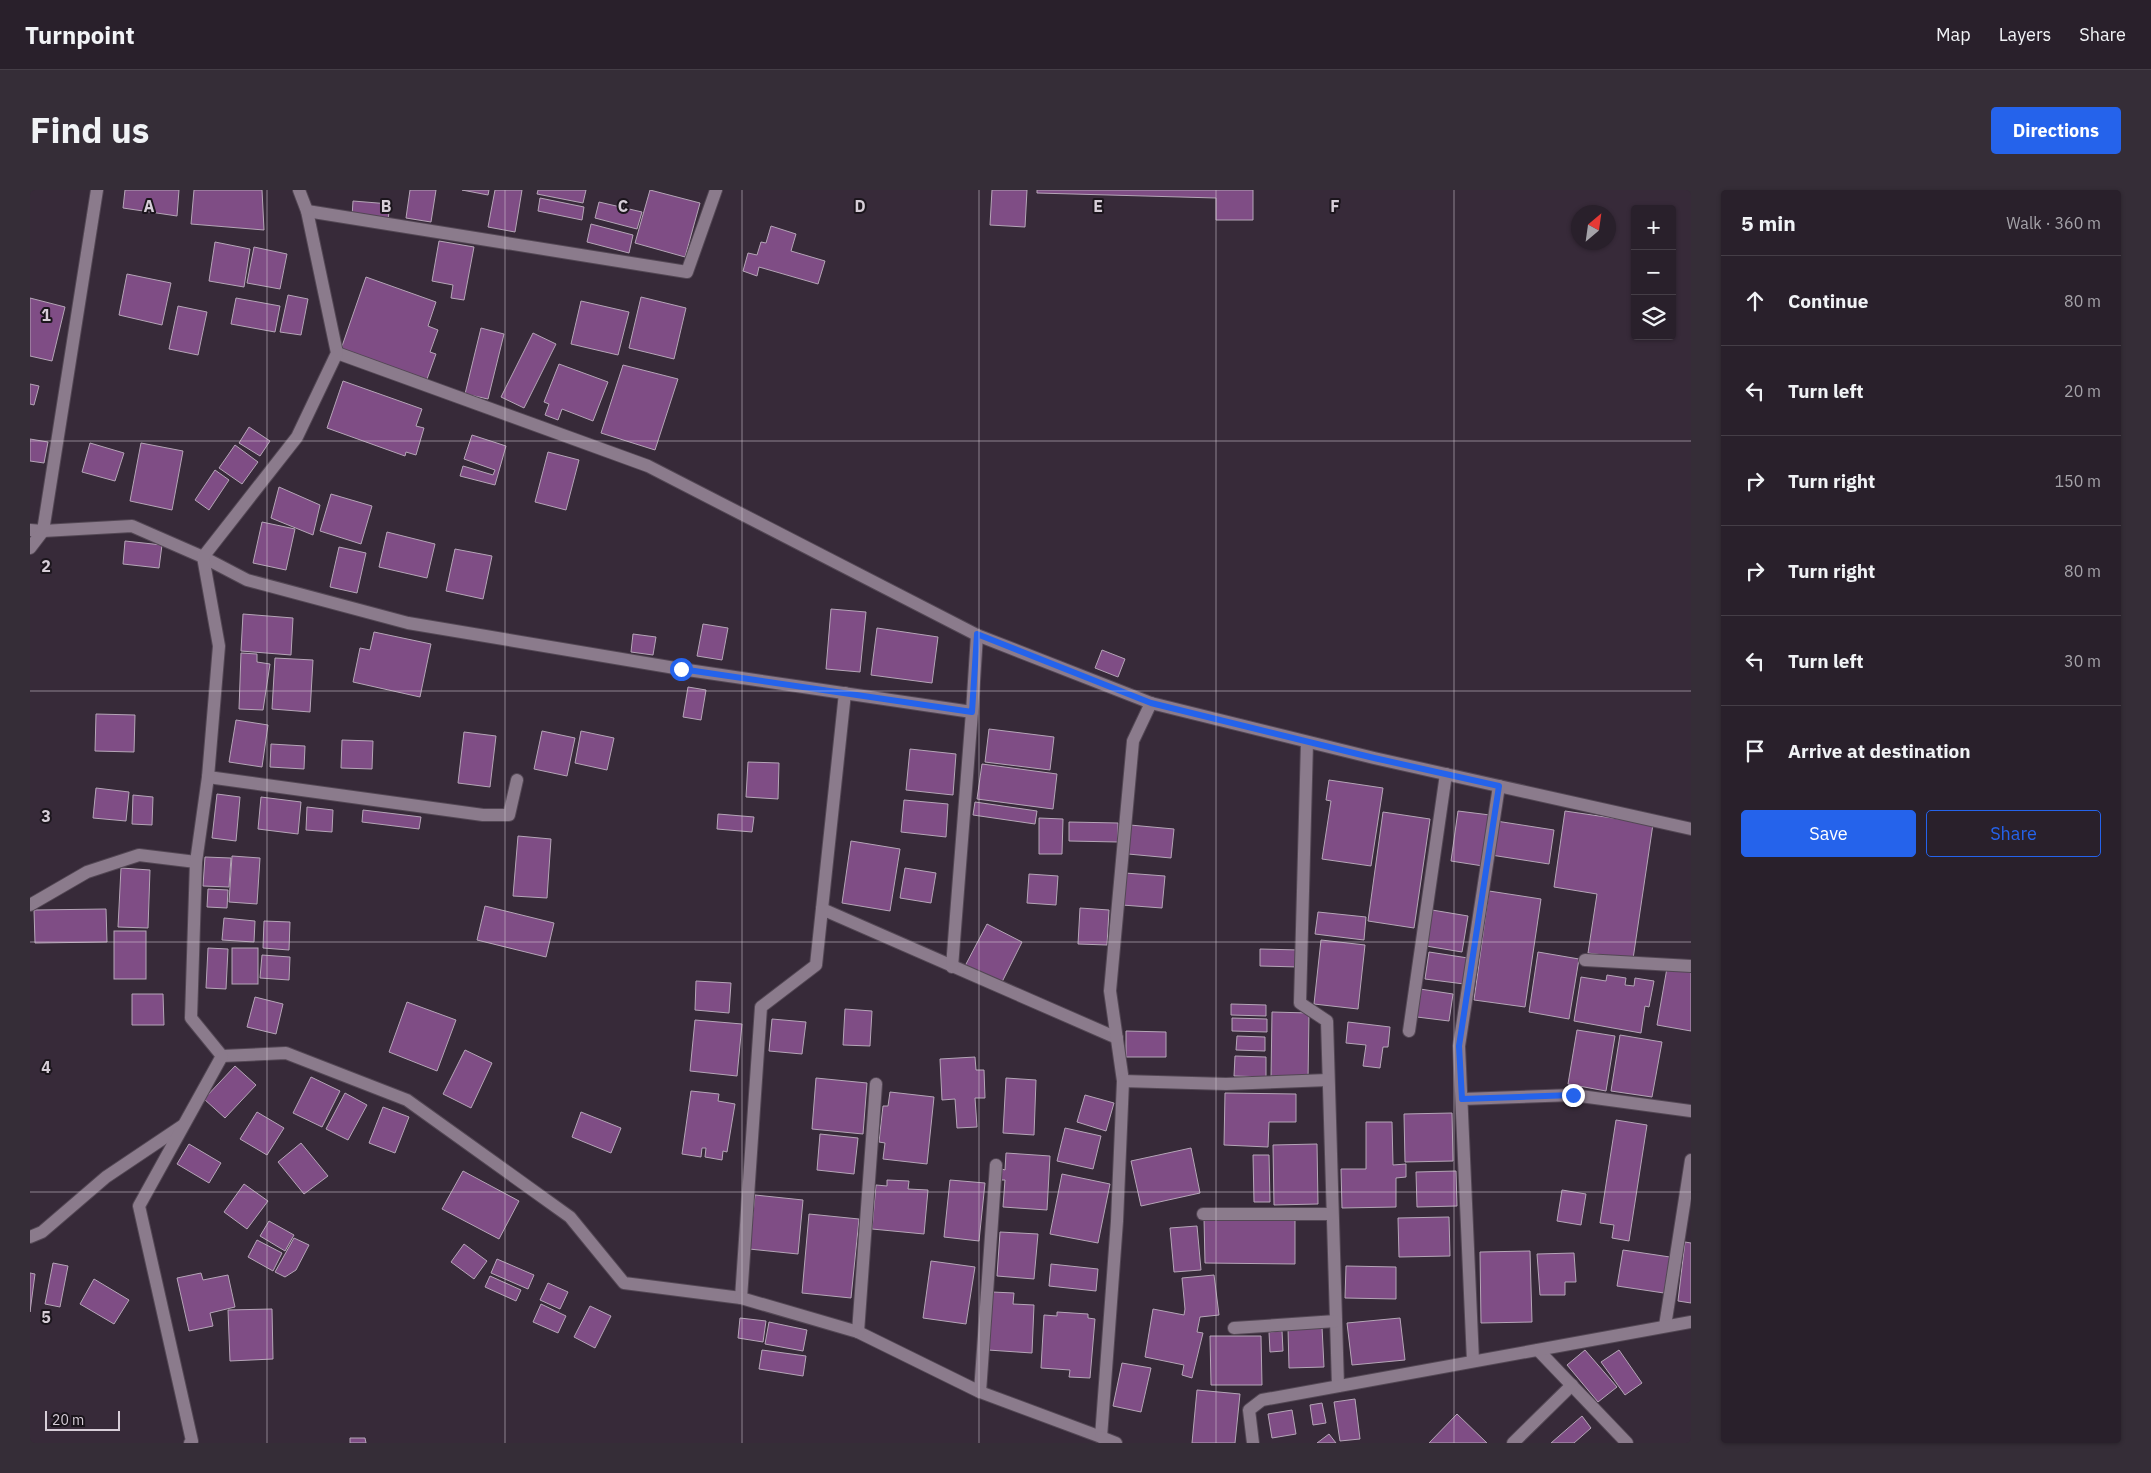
<!DOCTYPE html>
<html lang="en">
<head>
<meta charset="utf-8">
<style>
	:root { --surface:#29202b; --page:#352d37; --text:#f1f3f6; --muted:#a5a3a9; --line:#453e47; --accent:#2563eb }
	body { margin:0; font-family:"IBM Plex Sans",sans-serif; background:var(--page); color:var(--text) }
	.controls { position:absolute; right:15px; top:15px; display:grid; overflow:hidden; border-radius:5px; box-shadow:0 1px 4px #0004 }
	.controls button { width:45px; height:45px; display:grid; place-items:center; padding:0; border:0; border-bottom:1px solid var(--line); background:var(--surface); color:var(--text); font:25px sans-serif }
	.compass { position:absolute; left:1541px; top:15px; width:45px; height:45px; border-radius:50%; background:var(--surface); box-shadow:0 1px 4px #0004; rotate:29deg }
	.scale { position:absolute; left:15px; bottom:12px; width:75px; box-sizing:border-box; padding-left:5px; border:2px solid #d7ced8; border-top:0; font-size:14px; line-height:18px; white-space:nowrap; color:#d7ced8; -webkit-text-stroke:4px #1b151c; paint-order:stroke }
	.stop { position:absolute; width:15px; height:15px; margin:-11px; border:4px solid #2563eb; border-radius:50%; background:#fff }
	.stop.end { background:#2563eb; border-color:#fff; box-shadow:0 1px 5px #0008 }
	.list { margin:0; padding:0; list-style:none }
	h2 { display:flex; justify-content:space-between; align-items:center; height:65px; margin:0; padding:0 20px; font-size:21px }
	h2 small { font-size:16px; font-weight:400; color:var(--muted) }
	.list li { display:grid; grid-template-columns:32px 1fr auto; gap:15px; align-items:center; box-sizing:border-box; height:90px; padding:0 20px; border-top:1px solid var(--line) }
	.list b { display:block; font-size:19px; white-space:nowrap }
	.list em { font-size:16px; font-style:normal; color:var(--muted) }
	.actions { display:flex; gap:10px; padding:15px 20px }
	.actions a { flex:1; padding:11px 0; border:1px solid var(--accent); border-radius:5px; text-align:center; font-size:18px; color:var(--accent) }
	.actions .main { background:var(--accent); color:#fff }
	.icon { flex:none; width:28px; height:28px; fill:none; stroke:currentColor; stroke-width:2; stroke-linecap:round; stroke-linejoin:round }
	.map { position:relative; flex:none; width:1661px; height:1253px; overflow:hidden; border-radius:5px }
	header { display:flex; align-items:center; gap:30px; box-sizing:border-box; height:70px; padding:0 25px; background:var(--surface); border-bottom:1px solid var(--line) }
	header strong { font-size:24px }
	nav { display:flex; gap:28px; margin-inline-start:auto; font-size:18px }
	.intro { display:flex; align-items:center; justify-content:space-between; box-sizing:border-box; height:120px; padding:0 30px }
	h1 { margin:0; font-size:35px }
	.button { padding:12px 22px; border-radius:5px; background:var(--accent); color:#fff; font-size:18px; font-weight:700 }
	main { display:flex; gap:30px; padding:0 30px }
	aside { flex:1; background:var(--surface); border-radius:5px; box-shadow:0 1px 4px #0004 }
	.map>svg:first-child { display:block }
	.building { fill:#7f4d85; stroke:#b5a5b7 }
	.lines { fill:none; stroke-linecap:round; stroke-linejoin:round }
	.minor-casing { stroke:#534754; stroke-width:14 }
	.minor { stroke:#8b7b8c; stroke-width:12 }
	.route { stroke:#2563eb; stroke-width:6 }
	.grid { fill:none; stroke:#d7ced8; stroke-width:1; stroke-opacity:0.55 }
	.grid-label { font-size:16px; text-anchor:middle; font-weight:bold; fill:#d7ced8; stroke:#1b151c; stroke-width:4; stroke-linejoin:round; paint-order:stroke }
</style>
</head>
<body>
<header>
<strong>Turnpoint</strong>
<nav><a>Map</a><a>Layers</a><a>Share</a></nav>
</header>
<div class="intro"><h1>Find us</h1><a class="button">Directions</a></div>
<main>
<div class="map">
<svg width="1661" height="1253" viewBox="0 0 1661 1253">
	<rect width="100%" height="100%" fill="#372a39"/>
	<g class="building">
		<path d="M95,0H149L147,26L93,18Z"/>
		<path d="M164,0H232L234,40L161,34Z"/>
		<path d="M380,0H406L401,32L376,28Z"/>
		<path d="M432,0H459L458,5Z"/>
		<path d="M465,0H492L485,42L458,37Z"/>
		<path d="M508,0H556L553,13L507,4Z"/>
		<path d="M620,0L670,13L655,67L605,53Z"/>
		<path d="M962,0H997L995,37L960,35Z"/>
		<path d="M1007,0H1223V30H1186V8L1007,3Z"/>
		<path d="M510,8L554,17L552,30L508,21Z"/>
		<path d="M323,11L360,14L358,30L322,27Z"/>
		<path d="M569,12L612,22L607,39L565,28Z"/>
		<path d="M561,34L603,45L599,63L557,52Z"/>
		<path d="M741,36L766,44L761,61L795,71L788,94L729,77L727,86L713,81L718,63L727,65L731,52L736,53Z"/>
		<path d="M409,51L444,57L434,110L421,108L423,95L402,91Z"/>
		<path d="M185,52L220,59L214,97L179,91Z"/>
		<path d="M224,57L257,64L250,99L217,93Z"/>
		<path d="M97,84L141,93L132,135L89,125Z"/>
		<path d="M336,87L406,112L398,136L408,140L400,162L406,164L396,192L310,162Z"/>
		<path d="M258,105L278,109L271,145L250,142Z"/>
		<path d="M611,107L656,118L644,169L599,158Z"/>
		<path d="M0,108L35,117L22,171L0,166Z"/>
		<path d="M206,108L250,116L245,142L201,134Z"/>
		<path d="M551,111L599,122L588,165L541,154Z"/>
		<path d="M148,116L177,122L168,165L139,159Z"/>
		<path d="M451,138L474,144L458,209L435,204Z"/>
		<path d="M503,143L526,154L494,218L471,207Z"/>
		<path d="M529,174L578,192L563,231L532,219L528,230L515,225L519,214L514,212Z"/>
		<path d="M593,175L648,189L625,260L571,243Z"/>
		<path d="M313,191L392,219L386,236L394,238L386,265L376,262L375,266L297,238Z"/>
		<path d="M0,194L9,196L4,215L0,214Z"/>
		<path d="M219,237L240,251L230,266L209,253Z"/>
		<path d="M442,245L476,256L465,295L430,286L433,276L463,285L465,280L434,269Z"/>
		<path d="M0,249L18,252L14,273L0,271Z"/>
		<path d="M60,253L94,263L85,291L52,282Z"/>
		<path d="M111,253L153,261L142,320L100,311Z"/>
		<path d="M205,255L228,272L212,294L189,278Z"/>
		<path d="M518,262L549,270L536,320L505,312Z"/>
		<path d="M185,280L199,290L179,320L165,310Z"/>
		<path d="M249,297L290,315L283,345L241,328Z"/>
		<path d="M301,304L342,316L331,354L290,341Z"/>
		<path d="M232,332L265,339L256,380L223,373Z"/>
		<path d="M357,342L405,354L397,388L349,377Z"/>
		<path d="M95,351L132,355L129,378L93,374Z"/>
		<path d="M309,357L336,363L327,403L300,397Z"/>
		<path d="M425,359L462,366L453,409L416,401Z"/>
		<path d="M801,419L836,422L830,482L796,479Z"/>
		<path d="M213,424L263,428L261,465L211,461Z"/>
		<path d="M673,434L698,438L692,470L667,466Z"/>
		<path d="M847,438L908,447L902,493L841,485Z"/>
		<path d="M344,442L401,454L390,507L323,492L330,458L340,460Z"/>
		<path d="M603,444L626,447L623,465L601,462Z"/>
		<path d="M1072,460L1095,469L1088,487L1065,478Z"/>
		<path d="M211,463L227,464V472L240,474L233,520L209,519Z"/>
		<path d="M245,468L283,470L280,522L242,519Z"/>
		<path d="M658,497L676,500L671,530L653,527Z"/>
		<path d="M66,524L105,525L104,562L65,561Z"/>
		<path d="M206,530L238,535L232,577L199,572Z"/>
		<path d="M959,539L1024,547L1020,580L955,572Z"/>
		<path d="M512,541L545,548L537,586L504,579Z"/>
		<path d="M551,541L584,548L577,580L545,573Z"/>
		<path d="M434,542L466,546L460,597L428,593Z"/>
		<path d="M312,550L343,551L342,579L311,578Z"/>
		<path d="M241,554L275,556L274,579L240,577Z"/>
		<path d="M880,559L926,564L923,605L876,600Z"/>
		<path d="M718,572L749,573L748,609L716,607Z"/>
		<path d="M952,574L1027,584L1023,619L947,609Z"/>
		<path d="M1299,590L1353,598L1341,676L1292,669L1301,611L1296,610Z"/>
		<path d="M66,598L99,602L96,631L63,628Z"/>
		<path d="M187,604L210,607L206,651L182,648Z"/>
		<path d="M103,605L123,607L122,635L102,634Z"/>
		<path d="M231,607L271,612L268,644L228,639Z"/>
		<path d="M874,610L918,614L916,647L871,642Z"/>
		<path d="M945,612L1007,621L1005,634L943,625Z"/>
		<path d="M277,617L303,620L302,642L276,640Z"/>
		<path d="M333,620L391,627L389,639L332,632Z"/>
		<path d="M1428,621L1460,625L1453,676L1421,671Z"/>
		<path d="M1535,621L1623,634L1603,769L1558,763L1567,704L1524,697Z"/>
		<path d="M1353,622L1400,629L1384,738L1338,731Z"/>
		<path d="M688,624L724,627L722,642L687,639Z"/>
		<path d="M1009,628L1033,629L1032,664H1009Z"/>
		<path d="M1466,631L1524,640L1519,674L1461,665Z"/>
		<path d="M1039,632L1088,633V652L1039,651Z"/>
		<path d="M1100,635L1144,639L1141,668L1098,664Z"/>
		<path d="M488,646L521,649L517,708L483,706Z"/>
		<path d="M821,651L870,659L860,721L812,713Z"/>
		<path d="M202,666L230,668L227,714L199,712Z"/>
		<path d="M175,667L201,668L199,697L173,696Z"/>
		<path d="M91,678L120,680L118,738L88,737Z"/>
		<path d="M875,678L906,683L901,713L870,708Z"/>
		<path d="M1095,683L1135,686L1132,718L1092,715Z"/>
		<path d="M999,684L1028,686L1026,715L997,713Z"/>
		<path d="M178,699L198,700L197,718L177,717Z"/>
		<path d="M1459,701L1511,709L1495,817L1444,810Z"/>
		<path d="M455,716L524,733L516,767L447,750Z"/>
		<path d="M1050,718L1079,720L1077,755L1048,754Z"/>
		<path d="M76,719L77,752L5,753L4,720Z"/>
		<path d="M1402,720L1438,726L1432,762L1396,756Z"/>
		<path d="M1288,722L1336,727L1334,750L1285,744Z"/>
		<path d="M194,728L225,731L224,752L192,750Z"/>
		<path d="M234,731L260,732L259,760L233,758Z"/>
		<path d="M957,734L992,752L971,794L935,776Z"/>
		<rect x="84" y="741" width="32" height="48"/>
		<path d="M1291,750L1335,755L1328,819L1284,814Z"/>
		<path d="M178,758L198,759L196,799L176,798Z"/>
		<rect x="202" y="758" width="26" height="36"/>
		<path d="M1230,759L1269,760V777L1230,776Z"/>
		<path d="M1399,762L1438,768L1434,794L1395,789Z"/>
		<path d="M1508,762L1549,769L1539,829L1499,822Z"/>
		<path d="M232,765L260,767L259,790L230,788Z"/>
		<path d="M1637,778L1661,782V841L1627,835Z"/>
		<path d="M1577,785L1596,788L1595,795L1604,796L1605,788L1624,791L1619,817L1615,816L1611,843L1544,831L1551,787L1576,791Z"/>
		<path d="M666,791L701,793L699,823L665,820Z"/>
		<path d="M1390,799L1423,804L1419,831L1387,827Z"/>
		<path d="M102,804H133L134,835H102Z"/>
		<path d="M225,807L253,814L246,844L217,837Z"/>
		<path d="M377,812L426,830L407,881L359,862Z"/>
		<path d="M1201,814L1236,815V826L1201,825Z"/>
		<path d="M815,819L842,821L840,856L813,855Z"/>
		<path d="M1242,822L1279,823L1278,890L1241,889Z"/>
		<path d="M1202,828L1237,829V842L1202,841Z"/>
		<path d="M742,829L776,832L772,864L739,861Z"/>
		<path d="M665,830L712,834L707,886L660,881Z"/>
		<path d="M1318,832L1360,837L1358,857H1353L1350,878L1333,876L1336,855L1316,853Z"/>
		<path d="M1547,840L1585,846L1576,901L1538,894Z"/>
		<path d="M1096,841L1136,842V867H1096Z"/>
		<path d="M1590,845L1632,852L1622,907L1581,901Z"/>
		<path d="M1207,846L1235,847V861L1206,860Z"/>
		<path d="M435,860L462,873L441,918L413,904Z"/>
		<path d="M1205,866L1236,867V887L1204,886Z"/>
		<path d="M945,867L946,880H954L955,908H945L947,937L927,938L925,909L912,910L910,869Z"/>
		<path d="M205,876L226,895L195,928L174,909Z"/>
		<path d="M281,887L310,901L292,937L263,923Z"/>
		<path d="M786,888L837,893L833,944L782,939Z"/>
		<path d="M976,888L1006,890L1004,945L973,943Z"/>
		<path d="M661,901L689,904L688,911L705,914L697,962L693,961L692,970L675,967L676,958H672L671,967L652,964Z"/>
		<path d="M860,902L904,907L897,974L853,969L855,953L849,952L853,916H858Z"/>
		<path d="M315,903L337,915L318,950L296,939Z"/>
		<path d="M1195,903L1266,904V932H1239L1238,957L1194,955Z"/>
		<path d="M1055,905L1084,913L1076,941L1047,932Z"/>
		<path d="M353,917L379,927L365,963L339,953Z"/>
		<path d="M227,922L254,938L237,965L210,949Z"/>
		<path d="M551,922L591,938L581,963L542,947Z"/>
		<path d="M1422,923L1423,971L1375,972L1374,924Z"/>
		<path d="M1586,930L1617,935L1599,1051L1582,1048L1584,1035L1570,1033Z"/>
		<path d="M1336,932H1362L1363,975L1376,974V987L1366,988V1017L1312,1018L1311,979H1336Z"/>
		<path d="M1035,938L1071,946L1063,979L1027,971Z"/>
		<path d="M790,944L828,948L824,984L787,980Z"/>
		<path d="M271,953L298,986L274,1004L248,972Z"/>
		<path d="M159,954L191,973L179,993L147,974Z"/>
		<path d="M1287,954L1288,1014L1244,1015L1243,955Z"/>
		<path d="M1161,958L1170,1003L1111,1016L1101,971Z"/>
		<path d="M976,963L1020,966L1017,1020L973,1017L975,990H971L972,979L975,980Z"/>
		<path d="M1223,965H1239L1240,1012H1224Z"/>
		<path d="M433,981L489,1011L469,1049L412,1019Z"/>
		<path d="M1426,981L1427,1016L1387,1017L1386,982Z"/>
		<path d="M1032,984L1080,994L1068,1053L1020,1044Z"/>
		<path d="M857,990L879,991L878,999L898,1000L894,1044L842,1039L846,995L857,996Z"/>
		<path d="M920,990L955,993L949,1051L914,1047Z"/>
		<path d="M214,994L238,1011L217,1039L194,1022Z"/>
		<path d="M1532,1000L1556,1004L1551,1035L1527,1031Z"/>
		<path d="M725,1005L773,1010L768,1064L719,1059Z"/>
		<path d="M779,1024L829,1029L821,1108L772,1103Z"/>
		<path d="M1419,1027L1420,1066L1369,1067L1368,1028Z"/>
		<path d="M1174,1028L1265,1029V1074L1175,1073Z"/>
		<path d="M239,1031L264,1045L255,1061L230,1046Z"/>
		<path d="M1167,1036L1171,1080L1144,1082L1140,1038Z"/>
		<path d="M970,1042L1008,1044L1004,1089L967,1086Z"/>
		<path d="M264,1048L279,1055L266,1080L255,1087L245,1082Z"/>
		<path d="M227,1050L252,1063L243,1081L218,1067Z"/>
		<path d="M1655,1052L1661,1053V1113L1648,1111Z"/>
		<path d="M434,1054L457,1071L444,1089L421,1072Z"/>
		<path d="M1593,1060L1640,1067L1634,1103L1587,1096Z"/>
		<path d="M1500,1061L1502,1132L1451,1133L1450,1062Z"/>
		<path d="M1544,1063L1546,1092H1535V1105H1510L1507,1064Z"/>
		<path d="M467,1069L504,1085L498,1099L461,1083Z"/>
		<path d="M901,1071L945,1077L936,1134L893,1128Z"/>
		<path d="M23,1073L38,1076L30,1117L15,1114Z"/>
		<path d="M1021,1074L1068,1079L1066,1101L1019,1096Z"/>
		<path d="M1316,1076L1366,1077V1109L1315,1108Z"/>
		<path d="M0,1083L5,1084L0,1122Z"/>
		<path d="M171,1083L173,1090L198,1085L205,1117L180,1123L183,1136L159,1141L147,1088Z"/>
		<path d="M1184,1085L1189,1125L1170,1127L1167,1142L1173,1143L1162,1188L1152,1185L1154,1175L1115,1167L1123,1119L1154,1125L1155,1119L1152,1088Z"/>
		<path d="M460,1086L491,1100L486,1111L455,1097Z"/>
		<path d="M64,1089L99,1110L84,1134L50,1114Z"/>
		<path d="M518,1093L538,1102L530,1119L510,1110Z"/>
		<path d="M962,1102L984,1103L983,1114L1004,1115L1002,1163L958,1160Z"/>
		<path d="M511,1114L536,1126L528,1143L503,1132Z"/>
		<path d="M560,1116L581,1126L565,1158L544,1147Z"/>
		<path d="M242,1119L243,1169L200,1171L198,1120Z"/>
		<path d="M1027,1122L1058,1124V1128L1065,1129L1060,1188L1039,1187L1040,1180L1011,1178L1014,1125L1027,1126Z"/>
		<path d="M710,1128L736,1131L733,1152L708,1148Z"/>
		<path d="M1370,1128L1375,1170L1322,1175L1317,1133Z"/>
		<path d="M739,1132L777,1140L773,1161L735,1154Z"/>
		<path d="M1292,1137L1294,1177L1259,1178L1258,1138Z"/>
		<path d="M1252,1141L1253,1161L1240,1162L1239,1142Z"/>
		<path d="M1180,1146H1231L1232,1195H1181Z"/>
		<path d="M732,1160L776,1166L773,1186L729,1179Z"/>
		<path d="M1555,1160L1587,1197L1568,1212L1537,1175Z"/>
		<path d="M1589,1160L1612,1193L1595,1205L1571,1172Z"/>
		<path d="M1092,1173L1121,1178L1111,1222L1083,1216Z"/>
		<path d="M1167,1200L1210,1204L1205,1253H1162Z"/>
		<path d="M1325,1209L1330,1249L1310,1251L1304,1212Z"/>
		<path d="M1292,1213L1296,1233L1283,1235L1280,1215Z"/>
		<path d="M1262,1220L1266,1244L1242,1248L1238,1224Z"/>
		<path d="M1427,1224L1457,1253H1399Z"/>
		<path d="M1552,1226L1561,1238L1544,1253H1521Z"/>
		<path d="M1299,1244L1306,1253H1287Z"/>
		<path d="M320,1248H335L336,1253H320Z"/>
	</g>
	<g class="lines">
		<defs>
			<g id="minor">
				<path d="M277,21L657,82L686,0"/>
				<path d="M307,163L618,276L947,445L1121,513L1344,568L1661,639"/>
				<path d="M0,340L13,341L102,336L173,367L217,390L378,433L651,479L942,522L947,445"/>
				<path d="M0,358L13,341L67,0"/>
				<path d="M1277,552L1270,813L1297,831L1308,1196"/>
				<path d="M178,587L453,625H479L487,590"/>
				<path d="M0,715L57,682L109,665L166,672"/>
				<path d="M792,719L1087,848"/>
				<path d="M1555,770L1661,776"/>
				<path d="M922,777L942,522"/>
				<path d="M1379,841L1416,584"/>
				<path d="M192,866L256,863L377,910L540,1027L594,1093L711,1108L731,817L786,775L815,503"/>
				<path d="M1093,891L1080,801L1103,551L1121,513"/>
				<path d="M1432,909L1543,905L1661,921"/>
				<path d="M1173,1024H1302"/>
				<path d="M0,1047L12,1042L76,987L152,936"/>
				<path d="M711,1108L828,1142L950,1202L966,975"/>
				<path d="M1635,1136L1661,970"/>
				<path d="M1204,1138L1306,1131"/>
				<path d="M828,1142L846,894"/>
				<path d="M1508,1160L1597,1253"/>
				<path d="M1443,1171L1429,856L1469,596"/>
				<path d="M950,1202L1071,1247L1087,1031L1093,891L1196,894L1298,890"/>
				<path d="M1071,1247L1086,1253"/>
				<path d="M160,1253L162,1251L109,1016L192,866L161,828L166,672L178,587L189,456L173,367L267,247L307,163L277,21L269,0"/>
				<path d="M1223,1253L1219,1220L1232,1210L1661,1132"/>
				<path d="M1483,1253L1542,1195"/>
			</g>
		</defs>
		<use href="#minor" class="minor-casing"/>
		<use href="#minor" class="minor"/>
	</g>
	<g class="lines">
		<path class="route" d="M651,479L942,522L947,444L1121,513L1344,568L1469,596L1429,856L1432,909L1543,905"/>
	</g>
	<path class="grid" d="M237,0V1253M475,0V1253M712,0V1253M949,0V1253M1186,0V1253M1424,0V1253M0,251H1661M0,501H1661M0,752H1661M0,1002H1661"/>
	<g class="grid-label">
		<text x="119" y="22">A</text>
		<text x="356" y="22">B</text>
		<text x="593" y="22">C</text>
		<text x="830" y="22">D</text>
		<text x="1068" y="22">E</text>
		<text x="1305" y="22">F</text>
		<text x="16" y="131">1</text>
		<text x="16" y="382">2</text>
		<text x="16" y="632">3</text>
		<text x="16" y="883">4</text>
		<text x="16" y="1133">5</text>
	</g>
</svg>
<div class="controls">
<button>+</button>
<button>−</button>
<button><svg class="icon" aria-label="layers" viewBox="0 0 24 24"><path d="M12 4l9 5-9 5-9-5zM3 14l9 5 9-5"/></svg></button>
</div>
<svg class="compass" viewBox="-18 -18 36 36"><path d="M0-13l5 13h-10z" fill="#e53935"/><path d="M0 13l5-13h-10z" fill="#a5a3a9"/></svg>
<div class="scale">20 m</div>
<div class="stop" style="left:651px;top:479px"></div>
<div class="stop end" style="left:1543px;top:905px"></div>
</div>
<aside>
<h2>5 min<small>Walk · 360 m</small></h2>
<ul class="list">
<li><svg class="icon" aria-label="ahead" viewBox="0 0 24 24"><path d="M12 20V5M6 11l6-6 6 6"/></svg><div><b>Continue</b></div><em>80 m</em></li>
<li><svg class="icon" aria-label="left" viewBox="0 0 24 24"><path d="M17 20v-9H6M10 6l-5 5 5 5"/></svg><div><b>Turn left</b></div><em>20 m</em></li>
<li><svg class="icon" aria-label="right" viewBox="0 0 24 24"><path d="M7 20v-9h11M14 6l5 5-5 5"/></svg><div><b>Turn right</b></div><em>150 m</em></li>
<li><svg class="icon" aria-label="right" viewBox="0 0 24 24"><path d="M7 20v-9h11M14 6l5 5-5 5"/></svg><div><b>Turn right</b></div><em>80 m</em></li>
<li><svg class="icon" aria-label="left" viewBox="0 0 24 24"><path d="M17 20v-9H6M10 6l-5 5 5 5"/></svg><div><b>Turn left</b></div><em>30 m</em></li>
<li><svg class="icon" aria-label="arrive" viewBox="0 0 24 24"><path d="M6 21V4h12l-3 4 3 4H6"/></svg><div><b>Arrive at destination</b></div></li>
</ul>
<div class="actions"><a class="main">Save</a><a>Share</a></div>
</aside>
</main>
</body>
</html>
